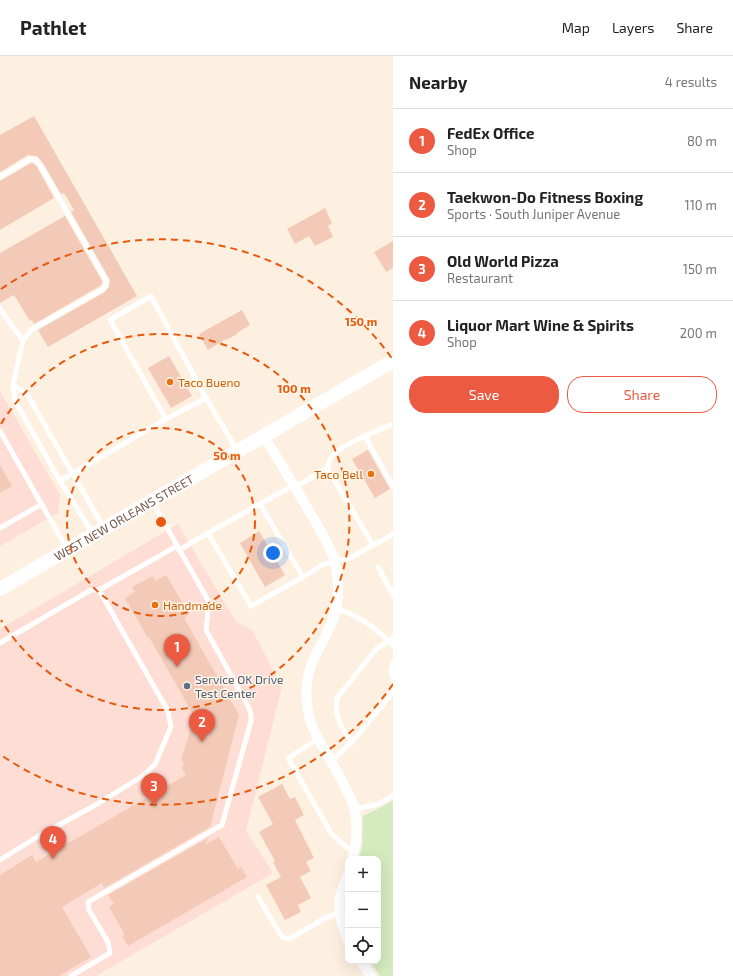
<!DOCTYPE html>
<html lang="en">
<head>
<meta charset="utf-8">
<style>
	:root { --surface:#fff; --page:#f2f2f2; --text:#222; --muted:#767676; --line:#e0e0e0; --accent:#eb5a41 }
	body { margin:0; font-family:"Exo 2",sans-serif; background:var(--page); color:var(--text) }
	.controls { position:absolute; right:12px; bottom:12px; display:grid; overflow:hidden; border-radius:8px; box-shadow:0 4px 16px #0002 }
	.controls button { width:36px; height:36px; display:grid; place-items:center; padding:0; border:0; border-bottom:1px solid var(--line); background:var(--surface); color:var(--text); font:20px sans-serif }
	.you { position:absolute; left:273px; top:497px; width:14px; height:14px; margin:-10px; border:3px solid #fff; border-radius:50%; background:#1a73e8; box-shadow:0 0 0 6px #1a73e833 }
	.badge { display:grid; place-items:center; width:26px; height:26px; border-radius:50%; background:var(--accent); color:#fff; font-size:13px; font-weight:700 }
	.pin { position:absolute; translate:-50% -33px; filter:drop-shadow(0 1px 2px #0008) }
	.pin::after { content:''; position:absolute; top:21px; width:14px; height:12px; background:inherit; clip-path:polygon(0 0,100% 0,50% 100%) }
	.list { margin:0; padding:0; list-style:none }
	h2 { display:flex; justify-content:space-between; align-items:center; height:52px; margin:0; padding:0 16px; font-size:17px }
	h2 small { font-size:13px; font-weight:400; color:var(--muted) }
	.list li { display:grid; grid-template-columns:26px 1fr auto; gap:12px; align-items:center; box-sizing:border-box; height:64px; padding:0 16px; border-top:1px solid var(--line) }
	.list b { display:block; font-size:15px; white-space:nowrap }
	.list p { margin:0; font-size:13px; white-space:nowrap; color:var(--muted) }
	.list em { font-size:13px; font-style:normal; color:var(--muted) }
	.actions { display:flex; gap:8px; padding:12px 16px }
	.actions a { flex:1; padding:9px 0; border:1px solid var(--accent); border-radius:16px; text-align:center; font-size:14px; color:var(--accent) }
	.actions .main { background:var(--accent); color:#fff }
	.icon { flex:none; width:22px; height:22px; fill:none; stroke:currentColor; stroke-width:2; stroke-linecap:round; stroke-linejoin:round }
	.map { position:relative; flex:none; width:393px; height:920px; overflow:hidden }
	header { display:flex; align-items:center; gap:24px; box-sizing:border-box; height:56px; padding:0 20px; background:var(--surface); border-bottom:1px solid var(--line) }
	header strong { font-size:19px }
	nav { display:flex; gap:22px; margin-inline-start:auto; font-size:14px }
	main { display:flex }
	aside { flex:1; background:var(--surface) }
	.map>svg:first-child { display:block }
	.commercial { fill:#feddd4 }
	.green { fill:#d4eabf }
	.building { fill:#f3cab7 }
	.lines { fill:none; stroke-linecap:round; stroke-linejoin:round }
	.lane { stroke:#fff; stroke-width:5 }
	.street { stroke:#fff; stroke-width:10 }
	.secondary { stroke:#fff; stroke-width:14 }
	.ring { fill:none; stroke:#e8590c; stroke-width:2; stroke-dasharray:7 5 }
	.food-dot { fill:#e8710a; stroke:#fff4e7; stroke-width:1.5 }
	.service-dot { fill:#5c6f8a; stroke:#fff4e7; stroke-width:1.5 }
	.labels { text-anchor:middle; dominant-baseline:central; stroke-width:3; stroke-linejoin:round; paint-order:stroke }
	.food-label { font-size:12px; fill:#c56008; stroke:#fff4e7; text-anchor:start }
	.street-label { font-size:12px; fill:#745447; stroke:#fff4e7 }
	.service-label { font-size:12px; fill:#4e5e75; stroke:#fff4e7; text-anchor:start }
	.centre { fill:#e8590c; stroke:#fff4e7; stroke-width:2 }
	.ring-label { font-size:12px; text-anchor:middle; font-weight:bold; fill:#e8590c; stroke:#fff4e7; stroke-width:3; stroke-linejoin:round; paint-order:stroke }
</style>
</head>
<body>
<header>
<strong>Pathlet</strong>
<nav><a>Map</a><a>Layers</a><a>Share</a></nav>
</header>
<main>
<div class="map">
<svg width="393" height="920" viewBox="0 0 393 920">
	<rect width="100%" height="100%" fill="#fdf0e1"/>
	<g class="commercial">
		<path d="M0,335L60,439L58,457L0,490Z"/>
		<path d="M178,468L236,566L252,574L282,631L246,775L273,817L96,920H0V573Z"/>
	</g>
	<path class="green" d="M393,745V920H380L370,905H378V803H358L362,792L363,760Z"/>
	<g class="building">
		<path d="M34,60L137,240L48,291L38,274L105,236L109,231L110,224L71,156L74,154L64,137L61,138L43,107L39,102L37,100L28,99L0,116V79Z"/>
		<path d="M31,107L34,108L37,111L54,142L0,174V125Z"/>
		<path d="M325,152L332,167L328,170L333,181L315,190L309,180L295,188L287,173Z"/>
		<path d="M65,160L102,225V228L100,230L34,268L32,264L30,265L14,239L0,247V197Z"/>
		<path d="M393,185V212L386,216L374,196Z"/>
		<path d="M242,254L250,269L237,277V278L226,284V283L208,294L199,278Z"/>
		<path d="M169,300L192,340L171,352L148,312Z"/>
		<path d="M368,394L390,433L375,442L352,403Z"/>
		<path d="M0,409L12,430L0,437Z"/>
		<path d="M259,475L285,519L265,531L240,487Z"/>
		<path d="M166,519L189,558L184,562L239,659L210,771L104,832L102,827L62,851L91,901L59,920H0V819L32,799L36,806L186,719L182,713L184,706L181,705L191,672L198,667L149,581L148,582L125,542L135,536L132,531L153,520L155,525Z"/>
		<path d="M282,728L290,743L295,741L304,759L295,764L314,802L306,806L311,815L300,821L311,842L298,849L301,856L285,864L266,829L281,821L273,806L275,805L259,776L273,768L258,741Z"/>
		<path d="M219,781L238,813L241,811L247,821L128,890L122,880L125,879L109,851L114,848L108,839L208,782L206,788Z"/>
	</g>
	<g class="lines">
		<g class="lane">
			<path d="M0,121L30,103L36,104L40,109L106,224V229L103,233L31,274L23,284L13,329L15,345L60,425L93,478"/>
			<path d="M0,252L6,262L23,284"/>
			<path d="M13,329L27,338L104,472"/>
			<path d="M166,363L110,264L151,240L206,342L237,394"/>
			<path d="M0,375L67,493"/>
			<path d="M365,380L393,431"/>
			<path d="M327,412L373,489L350,502L334,505L322,509L303,521L251,550L208,477L283,435L306,425Z"/>
			<path d="M327,412C329,409 329,404 332,400C337,391 379,374 390,369"/>
			<path d="M60,425L166,363L206,342"/>
			<path d="M260,448L303,521"/>
			<path d="M0,472L42,448"/>
			<path d="M373,489L385,483L393,478"/>
			<path d="M179,494L208,477"/>
			<path d="M378,511L393,539"/>
			<path d="M99,534L177,490"/>
			<path d="M336,552C359,561 371,568 389,585L377,592L337,642C334,659 341,673 352,686"/>
			<path d="M393,582L389,585L393,590"/>
			<path d="M0,587L91,534H99L168,655L171,671L155,708L144,719L99,747L37,781L0,804"/>
			<path d="M393,607L391,615L393,623"/>
			<path d="M318,683L288,702L331,777L345,790L354,796"/>
			<path d="M331,705C355,686 373,660 393,636"/>
			<path d="M354,753L375,749L381,747L393,739"/>
			<path d="M258,841L282,881L289,883L327,861L340,857"/>
			<path d="M71,920L110,897L108,886L89,854L88,846L222,769L251,665V658L249,652L206,574L209,546L152,445"/>
		</g>
		<g class="street">
			<path d="M263,379C280,406 296,433 312,460C320,474 329,488 334,503C339,521 340,544 333,563C329,575 322,586 316,598C306,617 304,638 309,660C311,672 319,684 325,695C335,713 348,732 354,752C358,766 357,789 352,803"/>
			<path d="M348,817C346,825 342,833 340,841C337,856 343,871 348,885"/>
			<path d="M361,905L371,920"/>
		</g>
		<path class="secondary" id="s1" d="M0,533L393,305"/>
	</g>
	<g class="ring">
		<circle cx="161" cy="466" r="94"/>
		<path d="M1 368A188 188 0 1 1 1 564"/>
		<path d="M393 628A283 283 0 0 1 1 699M1 233A283 283 0 0 1 393 304"/>
	</g>
	<g class="food-dot">
		<circle cx="170" cy="326" r="4"/>
		<circle cx="371" cy="418" r="4"/>
		<circle cx="155" cy="549" r="4"/>
	</g>
	<circle class="service-dot" cx="187" cy="630" r="4"/>
	<g class="labels">
		<g class="food-label">
			<text x="178" y="326">Taco Bueno</text>
			<text x="363" y="418" text-anchor="end">Taco Bell</text>
			<text x="163" y="549">Handmade</text>
		</g>
		<g class="street-label">
			<text stroke="none"><textPath href="#s1" startOffset="143">WEST NEW ORLEANS STREET</textPath></text>
		</g>
		<g class="service-label">
			<text x="195" y="623">Service OK Drive<tspan x="195" dy="14">Test Center</tspan></text>
		</g>
	</g>
	<circle cx="161" cy="466" r="6" class="centre"/>
	<g class="ring-label">
		<text x="361" y="270">150 m</text>
		<text x="294" y="337">100 m</text>
		<text x="227" y="404">50 m</text>
	</g>
</svg>
<div class="controls">
<button>+</button>
<button>−</button>
<button><svg class="icon" aria-label="locate" viewBox="0 0 24 24"><circle cx="12" cy="12" r="6"/><path d="M12 2v4M12 18v4M2 12h4M18 12h4"/></svg></button>
</div>
<div class="you"></div>
<div class="pin badge" style="left:177px;top:611px">1</div>
<div class="pin badge" style="left:202px;top:686px">2</div>
<div class="pin badge" style="left:154px;top:750px">3</div>
<div class="pin badge" style="left:53px;top:803px">4</div>
</div>
<aside>
<h2>Nearby<small>4 results</small></h2>
<ul class="list">
<li><span class="badge">1</span><div><b>FedEx Office</b><p>Shop</p></div><em>80 m</em></li>
<li><span class="badge">2</span><div><b>Taekwon-Do Fitness Boxing</b><p>Sports · South Juniper Avenue</p></div><em>110 m</em></li>
<li><span class="badge">3</span><div><b>Old World Pizza</b><p>Restaurant</p></div><em>150 m</em></li>
<li><span class="badge">4</span><div><b>Liquor Mart Wine &amp; Spirits</b><p>Shop</p></div><em>200 m</em></li>
</ul>
<div class="actions"><a class="main">Save</a><a>Share</a></div>
</aside>
</main>
</body>
</html>
